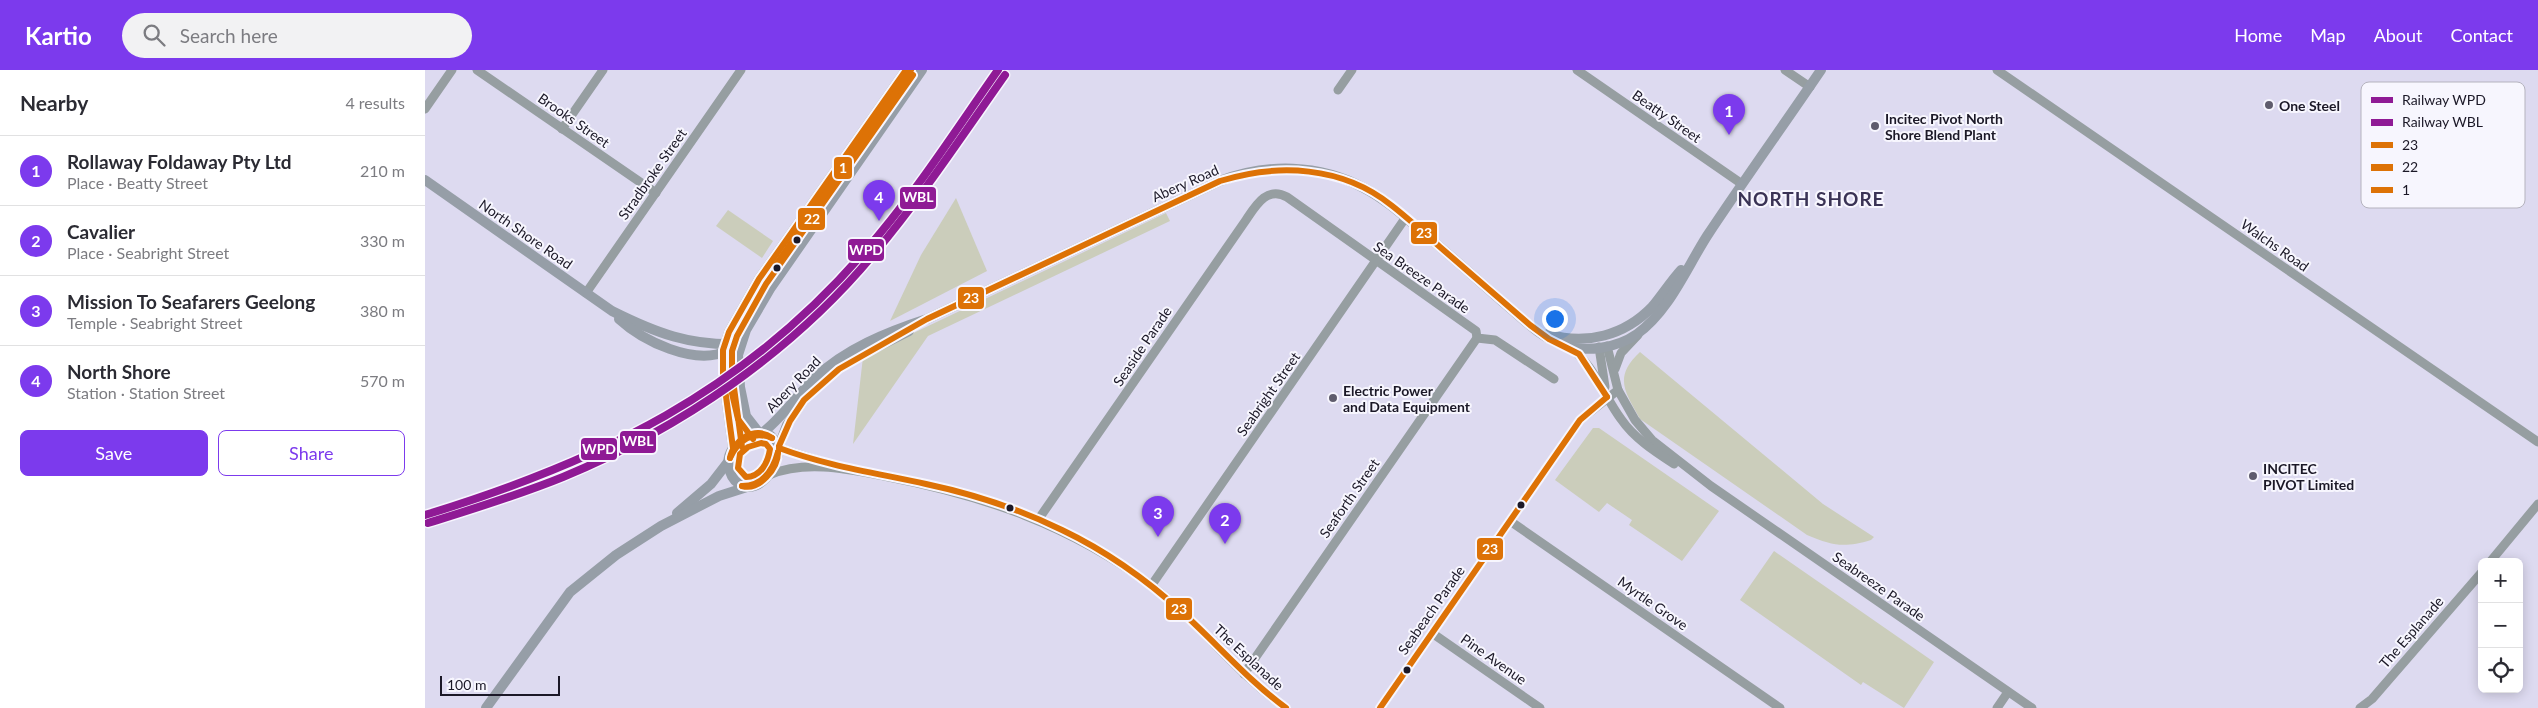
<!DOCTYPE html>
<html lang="en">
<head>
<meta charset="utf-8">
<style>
	:root { --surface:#fff; --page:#f2f2f3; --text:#2b2b33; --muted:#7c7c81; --line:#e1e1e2; --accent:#7c3aed }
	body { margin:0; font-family:Lato,sans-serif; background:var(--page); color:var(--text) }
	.controls { position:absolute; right:15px; bottom:15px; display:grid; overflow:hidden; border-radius:8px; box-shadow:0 2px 12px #0003 }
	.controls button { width:45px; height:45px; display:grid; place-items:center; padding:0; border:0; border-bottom:1px solid var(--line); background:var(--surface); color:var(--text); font:25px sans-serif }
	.scale { position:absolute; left:15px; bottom:12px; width:120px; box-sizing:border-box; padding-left:5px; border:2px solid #1b1827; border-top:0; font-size:14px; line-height:18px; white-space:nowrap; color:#1b1827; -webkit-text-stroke:4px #f7f6fe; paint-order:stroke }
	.you { position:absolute; left:1129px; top:248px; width:18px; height:18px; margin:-12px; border:4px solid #fff; border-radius:50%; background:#1a73e8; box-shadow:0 0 0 8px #1a73e833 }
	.badge { display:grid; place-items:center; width:32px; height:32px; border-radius:50%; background:var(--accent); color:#fff; font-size:16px; font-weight:700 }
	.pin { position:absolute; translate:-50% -41px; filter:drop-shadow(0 1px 2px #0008) }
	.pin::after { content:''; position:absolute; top:26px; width:18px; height:15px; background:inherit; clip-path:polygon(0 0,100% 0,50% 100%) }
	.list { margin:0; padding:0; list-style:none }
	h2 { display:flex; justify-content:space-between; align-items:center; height:65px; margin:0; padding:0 20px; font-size:21px }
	h2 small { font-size:16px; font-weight:400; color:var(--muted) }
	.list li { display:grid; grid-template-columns:32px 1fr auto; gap:15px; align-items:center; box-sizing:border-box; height:70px; padding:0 20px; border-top:1px solid var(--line) }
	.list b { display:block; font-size:19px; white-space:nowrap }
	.list p { margin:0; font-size:16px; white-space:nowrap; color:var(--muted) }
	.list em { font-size:16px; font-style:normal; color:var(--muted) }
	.actions { display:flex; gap:10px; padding:15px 20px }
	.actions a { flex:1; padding:11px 0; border:1px solid var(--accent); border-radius:8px; text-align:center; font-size:18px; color:var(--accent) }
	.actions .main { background:var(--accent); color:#fff }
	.icon { flex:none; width:28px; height:28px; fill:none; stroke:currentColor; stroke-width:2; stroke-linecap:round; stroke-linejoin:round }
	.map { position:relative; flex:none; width:2113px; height:638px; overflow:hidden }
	header { display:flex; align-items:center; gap:30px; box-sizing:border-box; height:70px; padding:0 25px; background:var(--accent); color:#fff }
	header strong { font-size:24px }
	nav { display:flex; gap:28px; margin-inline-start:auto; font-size:18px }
	.search { width:350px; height:45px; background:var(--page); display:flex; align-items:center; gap:12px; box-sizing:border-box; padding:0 18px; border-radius:28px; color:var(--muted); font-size:19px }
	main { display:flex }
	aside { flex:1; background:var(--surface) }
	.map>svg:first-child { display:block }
	.green { fill:#cbcdbb }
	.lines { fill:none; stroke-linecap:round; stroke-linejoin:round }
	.minor { stroke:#969ea1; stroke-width:9 }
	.major { stroke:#969ea7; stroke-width:10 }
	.bus-1-casing { stroke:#f7f6fe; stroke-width:10 }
	.bus-2-casing { stroke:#f7f6fe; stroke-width:10 }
	.bus-3-casing { stroke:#f7f6fe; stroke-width:10 }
	.bus-1 { stroke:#dd7206; stroke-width:6 }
	.bus-2 { stroke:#dd7206; stroke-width:6 }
	.bus-3 { stroke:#dd7206; stroke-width:6 }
	.rail-1-casing { stroke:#f7f6fe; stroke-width:11 }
	.rail-2-casing { stroke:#f7f6fe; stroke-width:11 }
	.rail-1 { stroke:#8f1a95; stroke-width:8 }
	.rail-2 { stroke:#8f1a95; stroke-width:8 }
	.poi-dot { fill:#5f5c6d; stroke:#f7f6fe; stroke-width:2 }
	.bus-dot { fill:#1b1827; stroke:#f7f6fe; stroke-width:2 }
	.labels { text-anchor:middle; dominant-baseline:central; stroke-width:4; stroke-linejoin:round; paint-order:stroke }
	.poi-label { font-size:14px; font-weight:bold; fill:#1b1827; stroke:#f7f6fe; text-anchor:start }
	.street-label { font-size:14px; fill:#1b1827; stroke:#f7f6fe }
	.district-label { font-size:19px; font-weight:bold; letter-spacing:1px; fill:#3a3355; stroke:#f7f6fe }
	.key { fill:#f7f6fe; stroke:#b5b3be; stroke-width:1 }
	.key-label { font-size:14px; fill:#1b1827 }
	.line-badge { stroke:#f7f6fe; stroke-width:2 }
	.badge-label { font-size:14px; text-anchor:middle; font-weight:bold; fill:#fff }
</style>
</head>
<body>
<header>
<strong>Kartio</strong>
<div class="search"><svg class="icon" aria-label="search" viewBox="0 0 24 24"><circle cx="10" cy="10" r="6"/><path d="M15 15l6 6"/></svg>Search here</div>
<nav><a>Home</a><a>Map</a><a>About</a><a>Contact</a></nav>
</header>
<main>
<aside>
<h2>Nearby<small>4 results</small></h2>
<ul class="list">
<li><span class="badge">1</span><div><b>Rollaway Foldaway Pty Ltd</b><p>Place · Beatty Street</p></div><em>210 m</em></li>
<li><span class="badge">2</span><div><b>Cavalier</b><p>Place · Seabright Street</p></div><em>330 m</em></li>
<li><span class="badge">3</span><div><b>Mission To Seafarers Geelong</b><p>Temple · Seabright Street</p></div><em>380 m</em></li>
<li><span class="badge">4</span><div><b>North Shore</b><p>Station · Station Street</p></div><em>570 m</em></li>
</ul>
<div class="actions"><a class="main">Save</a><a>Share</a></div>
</aside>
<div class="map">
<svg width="2113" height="638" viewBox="0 0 2113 638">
	<rect width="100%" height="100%" fill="#dddaf0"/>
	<g class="green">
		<path d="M531,128L562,201L465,251L496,185Z"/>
		<path d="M303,140L348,171L337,188L291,156Z"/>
		<path d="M741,143L745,151L503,266L428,374L438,287Z"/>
		<path d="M1215,282L1398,434L1449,467L1446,470C1419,478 1408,476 1382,465L1215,349C1200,322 1188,307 1215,282Z"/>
		<path d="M1168,358H1174L1294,441L1257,491L1204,455L1207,450L1182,433L1174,442L1130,410Z"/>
		<path d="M1349,481L1509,592L1479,638L1438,612L1436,615L1315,530Z"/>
	</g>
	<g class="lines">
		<g class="minor">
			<path d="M52,0L231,123"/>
			<path d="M1152,0L1317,114"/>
			<path d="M1360,0L1385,17"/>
			<path d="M1572,0L2113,372"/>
			<path d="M913,20L927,0"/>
			<path d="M0,39L27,0"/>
			<path d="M137,59L178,0"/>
			<path d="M161,223L316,0"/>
			<path d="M1182,276L1193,320L1210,350L1227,370L1286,416L1607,638"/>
			<path d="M1144,277C1169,294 1178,325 1196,349C1209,368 1229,381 1249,394"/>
			<path d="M1174,277L1180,317"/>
			<path d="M1190,299L1196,283L1213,265"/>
			<path d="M354,378L411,396"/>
			<path d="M344,405C380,390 422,399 459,406C557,425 646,455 727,516C775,553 811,603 861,638"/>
			<path d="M613,450L821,150C831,135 842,116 862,127L1051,261L1052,268L1070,270L1129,309"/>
			<path d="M1085,451L1355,638"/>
			<path d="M2065,492L2113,434"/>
			<path d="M726,516L981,147"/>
			<path d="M1007,563L1115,638"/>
			<path d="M819,604L1052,268"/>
			<path d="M955,638L1155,350L1193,320"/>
			<path d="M1572,638L1583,622"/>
			<path d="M1935,638L1947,629L2057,502"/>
		</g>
		<g class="major">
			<path d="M0,110L187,241C231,263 265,276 315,274"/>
			<path d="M194,249C218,271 269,296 302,281"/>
			<path d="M1123,264C1161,276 1200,265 1227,237C1237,225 1246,211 1256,200"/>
			<path d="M395,312L422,292L484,261"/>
			<path d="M335,364L321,346L315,317L313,285L321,260L345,219L497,0"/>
			<path d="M336,364C357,348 371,326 390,308C420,279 462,262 502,249L795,111C842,93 894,94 939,118C962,130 981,148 1000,164C1027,187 1053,210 1079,233C1097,248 1116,268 1138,275C1161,283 1192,278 1212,264C1244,241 1261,199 1282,166C1319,110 1358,56 1396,0"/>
			<path d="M336,364L346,366L354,376C353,388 350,399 341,408C309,441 278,371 336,364Z"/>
			<path d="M354,376L362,355L380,328"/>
			<path d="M308,378L298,304V280L304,262L334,209L481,0"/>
			<path d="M252,443L286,414L303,392"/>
			<path d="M61,638L145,522L191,485L236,456L294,426L322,417"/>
		</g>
		<defs>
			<g id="bus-1">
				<path d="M354,376L365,351L379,330L414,299L502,249L795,111C853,93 917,96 966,135C983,148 999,163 1015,177C1045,203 1075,229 1105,255L1124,269L1154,284L1182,327"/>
				<path d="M308,378L298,304V280L304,262L334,209L481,0"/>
				<path d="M354,378C402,396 451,403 501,414C548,424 594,439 637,460C681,481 722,510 758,543C793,575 823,610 861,638"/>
				<path d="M305,388C308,370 330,355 347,368"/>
				<path d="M305,388C313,370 328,360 347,368"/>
				<path d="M317,416C338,416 348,400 353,382"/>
				<path d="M317,416C334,421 353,399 353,382"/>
				<path d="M955,638L1155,350L1182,327"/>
			</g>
			<g id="bus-2">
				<path d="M306,319L313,349L328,369"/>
				<path d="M336,373L341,374L345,379C343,392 336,407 321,407L313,398L315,384L323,377Z"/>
				<path d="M317,377L307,303V281L312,266L341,214L488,5"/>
			</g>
			<path id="bus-3" d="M350,196L486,0"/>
		</defs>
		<use href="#bus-1" class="bus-1-casing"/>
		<use href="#bus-2" class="bus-2-casing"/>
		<use href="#bus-3" class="bus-3-casing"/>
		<use href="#bus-1" class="bus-1"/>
		<use href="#bus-2" class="bus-2"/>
		<use href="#bus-3" class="bus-3"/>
		<defs>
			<path id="rail-1" d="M0,445C176,391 319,322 441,180C490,124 530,61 573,0"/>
			<path id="rail-2" d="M3,453C48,439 94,425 138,407C256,358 366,283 448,185C496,128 537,66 580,5"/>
		</defs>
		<use href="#rail-1" class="rail-1-casing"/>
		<use href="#rail-2" class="rail-2-casing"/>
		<use href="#rail-1" class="rail-1"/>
		<use href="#rail-2" class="rail-2"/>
	</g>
	<g class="poi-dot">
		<circle cx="1844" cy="35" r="5"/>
		<circle cx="1450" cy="56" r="5"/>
		<circle cx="908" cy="328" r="5"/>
		<circle cx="1828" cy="406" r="5"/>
	</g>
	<g class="bus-dot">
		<circle cx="372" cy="170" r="4.5"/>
		<circle cx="352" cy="198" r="4.5"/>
		<circle cx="1096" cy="435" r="4.5"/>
		<circle cx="585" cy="438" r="4.5"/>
		<circle cx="982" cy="600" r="4.5"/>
	</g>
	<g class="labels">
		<g class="poi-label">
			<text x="1854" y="35">One Steel</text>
			<text x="1460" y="48">Incitec Pivot North<tspan x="1460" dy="16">Shore Blend Plant</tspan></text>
			<text x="918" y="320">Electric Power<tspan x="918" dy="16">and Data Equipment</tspan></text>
			<text x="1838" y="398">INCITEC<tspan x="1838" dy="16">PIVOT Limited</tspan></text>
		</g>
		<g class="street-label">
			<text transform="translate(1242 46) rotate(35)">Beatty Street</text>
			<text transform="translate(149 50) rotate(35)">Brooks Street</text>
			<text transform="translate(227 104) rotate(-55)">Stradbroke Street</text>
			<text transform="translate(760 113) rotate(-24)">Abery Road</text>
			<text transform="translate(101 164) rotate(35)">North Shore Road</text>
			<text transform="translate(1850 175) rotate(35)">Walchs Road</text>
			<text transform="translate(997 207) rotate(35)">Sea Breeze Parade</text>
			<text transform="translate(717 276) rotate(-56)">Seaside Parade</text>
			<text transform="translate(368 314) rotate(-46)">Abery Road</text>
			<text transform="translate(843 324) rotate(-55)">Seabright Street</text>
			<text transform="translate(924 428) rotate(-55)">Seaforth Street</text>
			<text transform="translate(1454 516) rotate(35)">Seabreeze Parade</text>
			<text transform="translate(1228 533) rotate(35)">Myrtle Grove</text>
			<text transform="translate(1006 540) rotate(-55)">Seabeach Parade</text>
			<text transform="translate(1986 562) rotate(-49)">The Esplanade</text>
			<text transform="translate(824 587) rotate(43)">The Esplanade</text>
			<text transform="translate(1069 589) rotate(35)">Pine Avenue</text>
		</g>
		<g class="district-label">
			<text x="1386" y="128">NORTH SHORE</text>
		</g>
	</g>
	<rect x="1936" y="12" width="164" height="126" rx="8" class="key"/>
	<rect x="1946" y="27" width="22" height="6" fill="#8f1a95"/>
	<rect x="1946" y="49" width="22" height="7" fill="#8f1a95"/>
	<rect x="1946" y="72" width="22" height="6" fill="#dd7206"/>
	<rect x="1946" y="94" width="22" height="7" fill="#dd7206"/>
	<rect x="1946" y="117" width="22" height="6" fill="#dd7206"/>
	<g class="key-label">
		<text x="1977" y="35">Railway WPD</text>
		<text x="1977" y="57">Railway WBL</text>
		<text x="1977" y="80">23</text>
		<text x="1977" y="102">22</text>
		<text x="1977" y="125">1</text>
	</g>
	<g class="line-badge">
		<rect x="408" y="86" width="20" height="24" rx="5" fill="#dd7206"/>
		<rect x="474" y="116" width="38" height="24" rx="5" fill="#8f1a95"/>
		<rect x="372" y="137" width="29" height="24" rx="5" fill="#dd7206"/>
		<rect x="985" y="151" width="28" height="24" rx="5" fill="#dd7206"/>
		<rect x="422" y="168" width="38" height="24" rx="5" fill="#8f1a95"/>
		<rect x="532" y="216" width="28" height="24" rx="5" fill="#dd7206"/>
		<rect x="194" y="360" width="38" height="24" rx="5" fill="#8f1a95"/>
		<rect x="155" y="367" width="38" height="24" rx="5" fill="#8f1a95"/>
		<rect x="1051" y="467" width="28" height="24" rx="5" fill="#dd7206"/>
		<rect x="740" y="527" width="28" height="24" rx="5" fill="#dd7206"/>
	</g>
	<g class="badge-label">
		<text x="418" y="103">1</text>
		<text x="493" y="132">WBL</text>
		<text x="387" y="154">22</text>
		<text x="999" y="168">23</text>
		<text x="441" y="185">WPD</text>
		<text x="546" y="233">23</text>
		<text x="213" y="376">WBL</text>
		<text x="174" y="384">WPD</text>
		<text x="1065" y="484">23</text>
		<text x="754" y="544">23</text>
	</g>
</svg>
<div class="controls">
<button>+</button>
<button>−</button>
<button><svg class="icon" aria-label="locate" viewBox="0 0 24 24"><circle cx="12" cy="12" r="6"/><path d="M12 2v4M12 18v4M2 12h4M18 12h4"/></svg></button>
</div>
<div class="scale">100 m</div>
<div class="you"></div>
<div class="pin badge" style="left:1304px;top:65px">1</div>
<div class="pin badge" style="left:800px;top:474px">2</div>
<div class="pin badge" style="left:733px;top:467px">3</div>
<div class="pin badge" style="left:454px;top:151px">4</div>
</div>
</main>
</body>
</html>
